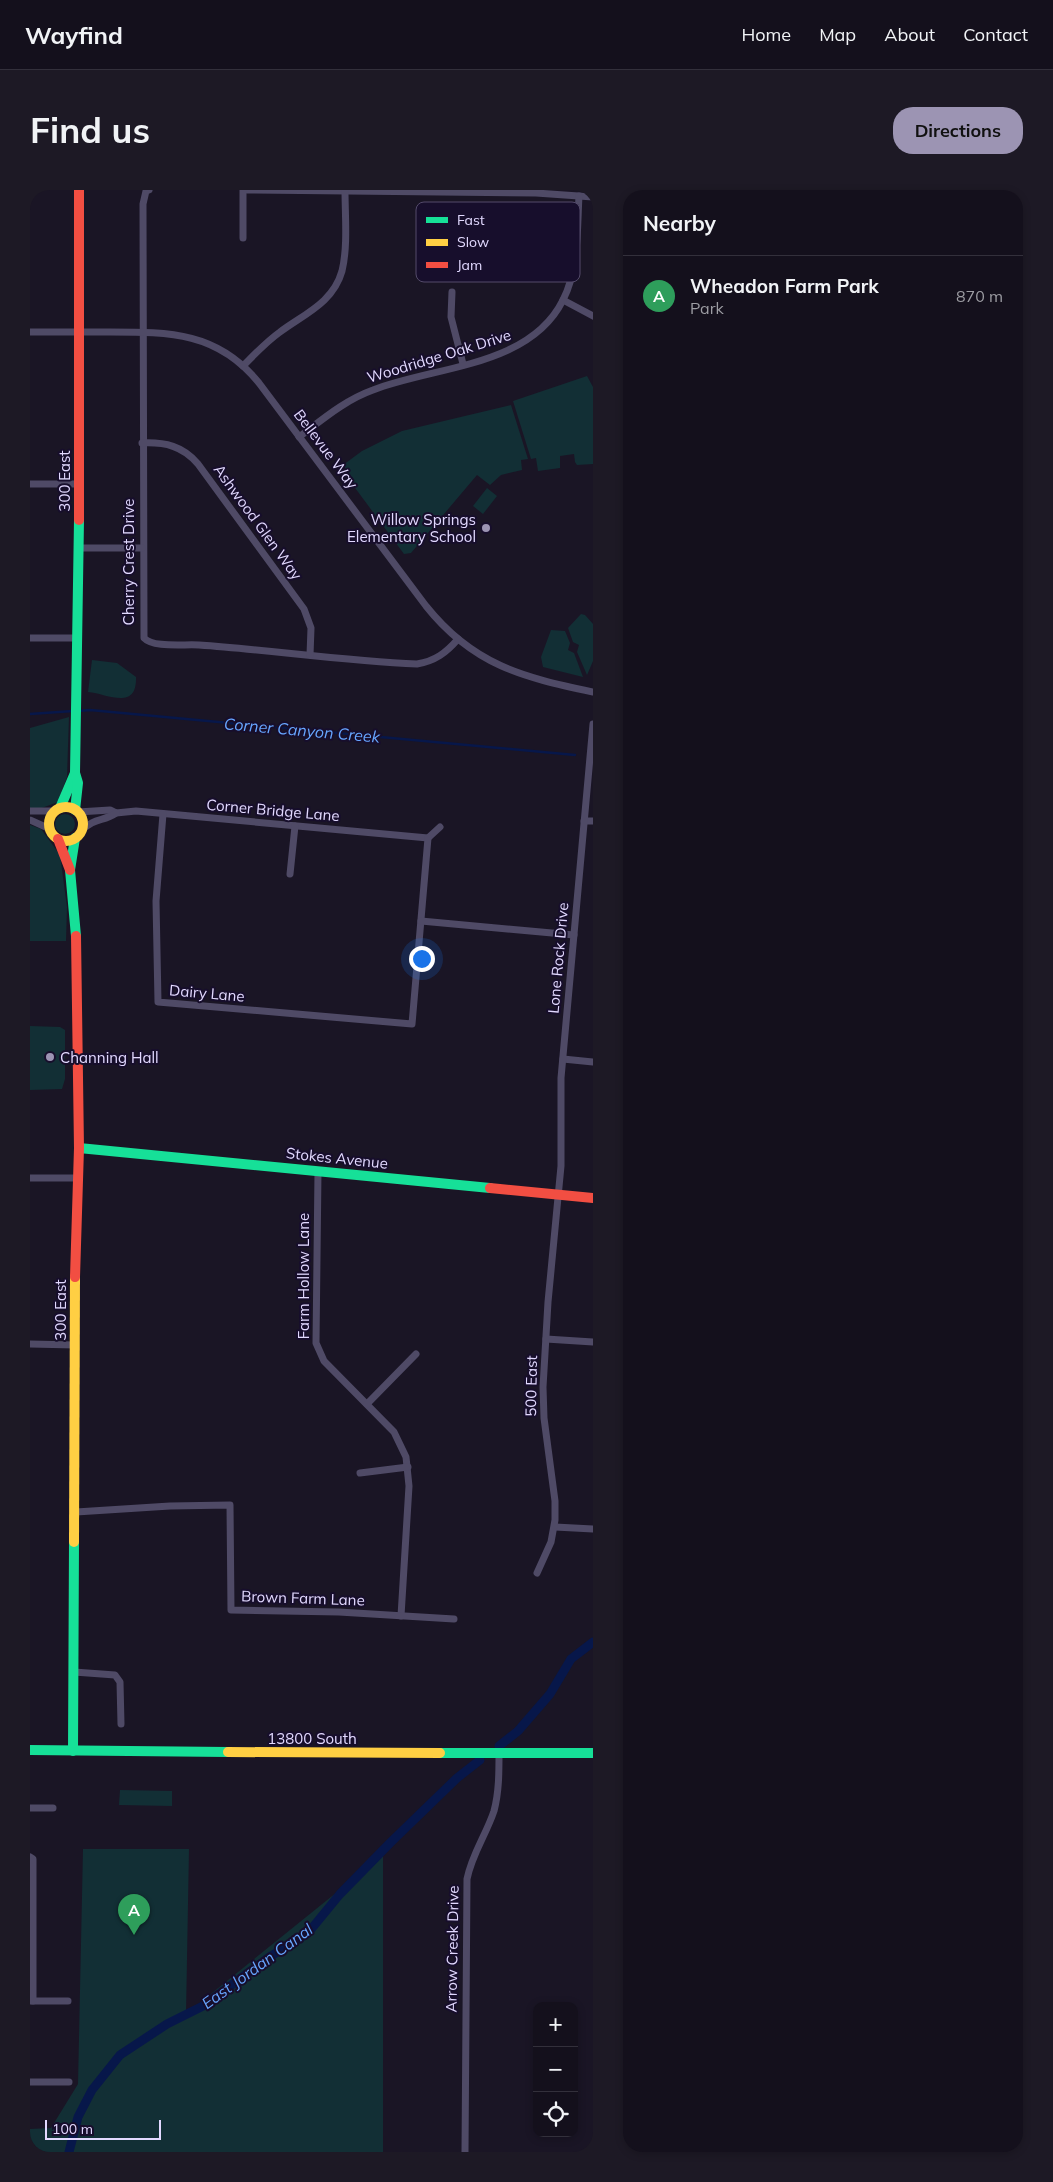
<!DOCTYPE html>
<html lang="en">
<head>
<meta charset="utf-8">
<style>
	:root { --surface:#14101c; --page:#1d1925; --text:#f1f3f6; --muted:#9d9da3; --line:#33303b; --accent:#9c94b3 }
	body { margin:0; font-family:Mulish,sans-serif; background:var(--page); color:var(--text) }
	.controls { position:absolute; right:15px; bottom:15px; display:grid; overflow:hidden; border-radius:10px; box-shadow:0 2px 8px #0003 }
	.controls button { width:45px; height:45px; display:grid; place-items:center; padding:0; border:0; border-bottom:1px solid var(--line); background:var(--surface); color:var(--text); font:25px sans-serif }
	.scale { position:absolute; left:15px; bottom:12px; width:116px; box-sizing:border-box; padding-left:5px; border:2px solid #e2d9ff; border-top:0; font-size:14px; line-height:18px; white-space:nowrap; color:#e2d9ff; -webkit-text-stroke:4px #170e2c; paint-order:stroke }
	.you { position:absolute; left:391px; top:768px; width:18px; height:18px; margin:-12px; border:4px solid #fff; border-radius:50%; background:#1a73e8; box-shadow:0 0 0 8px #1a73e833 }
	.badge { display:grid; place-items:center; width:32px; height:32px; border-radius:50%; background:var(--accent); color:#fff; font-size:16px; font-weight:700 }
	.pin { position:absolute; translate:-50% -41px; filter:drop-shadow(0 1px 2px #0008) }
	.pin::after { content:''; position:absolute; top:26px; width:18px; height:15px; background:inherit; clip-path:polygon(0 0,100% 0,50% 100%) }
	.list { margin:0; padding:0; list-style:none }
	h2 { display:flex; justify-content:space-between; align-items:center; height:65px; margin:0; padding:0 20px; font-size:21px }
	h2 small { font-size:16px; font-weight:400; color:var(--muted) }
	.list li { display:grid; grid-template-columns:32px 1fr auto; gap:15px; align-items:center; box-sizing:border-box; height:80px; padding:0 20px; border-top:1px solid var(--line) }
	.list b { display:block; font-size:19px; white-space:nowrap }
	.list p { margin:0; font-size:16px; white-space:nowrap; color:var(--muted) }
	.list em { font-size:16px; font-style:normal; color:var(--muted) }
	.icon { flex:none; width:28px; height:28px; fill:none; stroke:currentColor; stroke-width:2; stroke-linecap:round; stroke-linejoin:round }
	.map { position:relative; flex:none; width:563px; height:1962px; overflow:hidden; border-radius:20px }
	header { display:flex; align-items:center; gap:30px; box-sizing:border-box; height:70px; padding:0 25px; background:var(--surface); border-bottom:1px solid var(--line) }
	header strong { font-size:24px }
	nav { display:flex; gap:28px; margin-inline-start:auto; font-size:18px }
	.intro { display:flex; align-items:center; justify-content:space-between; box-sizing:border-box; height:120px; padding:0 30px }
	h1 { margin:0; font-size:35px }
	.button { padding:12px 22px; border-radius:20px; background:var(--accent); color:#111; font-size:18px; font-weight:700 }
	main { display:flex; gap:30px; padding:0 30px }
	aside { flex:1; background:var(--surface); border-radius:20px; box-shadow:0 2px 8px #0003 }
	.map>svg:first-child { display:block }
	.green { fill:#122f35 }
	.lines { fill:none; stroke-linecap:round; stroke-linejoin:round }
	.stream { stroke:#07174a; stroke-width:2.5 }
	.canal { stroke:#07174a; stroke-width:9 }
	.street { stroke:#4f4a66; stroke-width:7 }
	.fast { stroke:#16e098; stroke-width:10 }
	.slow { stroke:#ffcf43; stroke-width:10 }
	.jam { stroke:#f24e42; stroke-width:10 }
	.poi-dot { fill:#9c94b3; stroke:#170e2c; stroke-width:2 }
	.labels { text-anchor:middle; dominant-baseline:central; stroke-width:4; stroke-linejoin:round; paint-order:stroke }
	.street-label { font-size:15px; fill:#e2d9ff; stroke:#170e2c }
	.poi-label { font-size:15px; fill:#e2d9ff; stroke:#170e2c; text-anchor:end }
	.water-label { font-size:16px; font-style:italic; fill:#67a6ff; stroke:#170e2c }
	.key { fill:#170e2c; stroke:#544b6b; stroke-width:1 }
	.key-label { font-size:14px; fill:#e2d9ff }
</style>
</head>
<body>
<header>
<strong>Wayfind</strong>
<nav><a>Home</a><a>Map</a><a>About</a><a>Contact</a></nav>
</header>
<div class="intro"><h1>Find us</h1><a class="button">Directions</a></div>
<main>
<div class="map">
<svg width="563" height="1962" viewBox="0 0 563 1962">
	<rect width="100%" height="100%" fill="#1a1525"/>
	<g class="green">
		<path d="M557,186L563,197V274L547,275L545,272L544,264L530,266V278L508,281L506,268L501,269L483,211Z"/>
		<path d="M481,215L498,269L491,270L492,280L471,285L460,295L447,285L381,363L374,364L317,287L318,282L313,275L332,261L372,241Z"/>
		<path d="M457,298L467,306L453,324L443,316Z"/>
		<path d="M551,424L555,425L563,434V471L557,485L547,462L549,455L543,452L538,438Z"/>
		<path d="M521,440L535,441L540,453L538,460L544,463L553,487L513,477L511,467Z"/>
		<path d="M62,470L87,473L106,487C107,521 78,504 58,502Z"/>
		<path d="M39,527L37,587L28,612L9,619L0,618V538Z"/>
		<circle cx="35" cy="634" r="10"/>
		<path d="M0,635L11,639L30,665L37,717L36,751H0Z"/>
		<path d="M0,836L30,837L35,840V889L32,899L0,900Z"/>
		<path d="M90,1600L142,1601V1616L89,1615Z"/>
		<path d="M53,1659H159L156,1824L353,1665V1962H0V1939L21,1938L48,1894Z"/>
	</g>
	<g class="lines">
		<g class="stream">
			<path d="M48,521L60,520L545,565"/>
			<path d="M0,524L43,521"/>
		</g>
		<g class="canal">
			<path d="M469,1556L488,1541L520,1504L541,1469L563,1452"/>
			<path d="M39,1962L48,1927L62,1900L90,1865L137,1834L173,1816L241,1766L278,1743L310,1704L361,1652L427,1588L450,1570"/>
		</g>
		<g class="street">
			<path d="M119,0L116,1L113,14L114,448C123,458 154,454 169,455C241,460 314,471 387,474C405,471 416,463 428,449"/>
			<path d="M217,0L506,3L563,7"/>
			<path d="M213,48V0"/>
			<path d="M422,102L421,127L433,174"/>
			<path d="M533,110L563,126"/>
			<path d="M0,142C27,142 54,142 80,142C140,142 188,142 229,193L396,416C443,475 492,487 563,502"/>
			<path d="M213,176C225,164 236,152 250,142C274,124 303,113 312,81C318,56 315,26 315,0"/>
			<path d="M269,247C293,229 315,210 343,200C405,176 500,177 533,110C549,79 547,40 549,6"/>
			<path d="M112,253C135,252 153,256 168,274L274,419L281,438L280,465"/>
			<path d="M0,294H49"/>
			<path d="M49,358H112"/>
			<path d="M0,448H48"/>
			<path d="M0,621H25"/>
			<path d="M48,622L80,620L86,623L106,621L398,648L410,637"/>
			<path d="M133,624L126,711L128,812L382,834L398,648"/>
			<path d="M0,630L20,639"/>
			<path d="M554,631H563"/>
			<path d="M51,641C65,627 73,632 86,623"/>
			<path d="M260,684L265,636"/>
			<path d="M391,731L544,745"/>
			<path d="M533,869L563,872"/>
			<path d="M288,982L286,1153L294,1171L364,1242L376,1267L379,1296L371,1426"/>
			<path d="M0,988H48"/>
			<path d="M516,1149L563,1152"/>
			<path d="M0,1154L45,1155"/>
			<path d="M337,1214L386,1164"/>
			<path d="M330,1283L378,1277"/>
			<path d="M46,1322L140,1316L200,1315L201,1420L309,1422L424,1429"/>
			<path d="M525,1337L563,1339"/>
			<path d="M507,1383L521,1352L525,1330V1311L514,1228L513,1197L518,1112L531,976V888L563,534"/>
			<path d="M44,1482L85,1485L90,1492L91,1534"/>
			<path d="M0,1618H23"/>
			<path d="M0,1667L3,1669V1811"/>
			<path d="M0,1811H38"/>
			<path d="M0,1892H39"/>
			<path d="M435,1962L437,1689C442,1664 456,1645 464,1621C469,1602 469,1583 469,1563"/>
		</g>
		<g class="fast">
			<path d="M30,618L45,583"/>
			<path d="M45,620L48,593L45,583L49,330"/>
			<path d="M45,648L40,680L46,746"/>
			<path d="M49,958L460,998"/>
			<path d="M0,1560L198,1562"/>
			<path d="M43,1561L44,1352"/>
			<path d="M410,1563H563"/>
		</g>
		<g class="slow">
			<circle cx="36" cy="634" r="17"/>
			<path d="M44,1352L45,1087"/>
			<path d="M198,1562L410,1563"/>
		</g>
		<g class="jam">
			<path d="M49,0V330"/>
			<path d="M28,649L40,680"/>
			<path d="M460,998L563,1008"/>
			<path d="M45,1087L49,958L46,746"/>
		</g>
	</g>
	<g class="poi-dot">
		<circle cx="456" cy="338" r="5"/>
		<circle cx="20" cy="867" r="5"/>
	</g>
	<g class="labels">
		<g class="street-label">
			<text transform="translate(409 166) rotate(-17)">Woodridge Oak Drive</text>
			<text transform="translate(296 259) rotate(53)">Bellevue Way</text>
			<text transform="translate(34 291) rotate(-90)">300 East</text>
			<text transform="translate(228 332) rotate(54)">Ashwood Glen Way</text>
			<text transform="translate(98 372) rotate(-90)">Cherry Crest Drive</text>
			<text transform="translate(243 620) rotate(5)">Corner Bridge Lane</text>
			<text transform="translate(528 768) rotate(-85)">Lone Rock Drive</text>
			<text transform="translate(177 803) rotate(5)">Dairy Lane</text>
			<text transform="translate(307 968) rotate(6)">Stokes Avenue</text>
			<text transform="translate(273 1086) rotate(-90)">Farm Hollow Lane</text>
			<text transform="translate(30 1120) rotate(-90)">300 East</text>
			<text transform="translate(501 1196) rotate(-89)">500 East</text>
			<text transform="translate(273 1408) rotate(2)">Brown Farm Lane</text>
			<text x="282" y="1548">13800 South</text>
			<text transform="translate(422 1759) rotate(-89)">Arrow Creek Drive</text>
		</g>
		<g class="poi-label">
			<text x="446" y="329">Willow Springs<tspan x="446" dy="17">Elementary School</tspan></text>
			<text x="30" y="867" text-anchor="start">Channing Hall</text>
		</g>
		<g class="water-label">
			<text transform="translate(272 540) rotate(5)">Corner Canyon Creek</text>
			<text transform="translate(227 1776) rotate(-36)">East Jordan Canal</text>
		</g>
	</g>
	<rect x="386" y="12" width="164" height="80" rx="8" class="key"/>
	<rect x="396" y="27" width="22" height="6" fill="#16e098"/>
	<rect x="396" y="49" width="22" height="7" fill="#ffcf43"/>
	<rect x="396" y="72" width="22" height="6" fill="#f24e42"/>
	<g class="key-label">
		<text x="427" y="35">Fast</text>
		<text x="427" y="57">Slow</text>
		<text x="427" y="80">Jam</text>
	</g>
</svg>
<div class="controls">
<button>+</button>
<button>−</button>
<button><svg class="icon" aria-label="locate" viewBox="0 0 24 24"><circle cx="12" cy="12" r="6"/><path d="M12 2v4M12 18v4M2 12h4M18 12h4"/></svg></button>
</div>
<div class="scale">100 m</div>
<div class="you"></div>
<div class="pin badge" style="left:104px;top:1745px;background:#2e9e5b">A</div>
</div>
<aside>
<h2>Nearby<small></small></h2>
<ul class="list">
<li><span class="badge" style="background:#2e9e5b">A</span><div><b>Wheadon Farm Park</b><p>Park</p></div><em>870 m</em></li>
</ul>
</aside>
</main>
</body>
</html>
